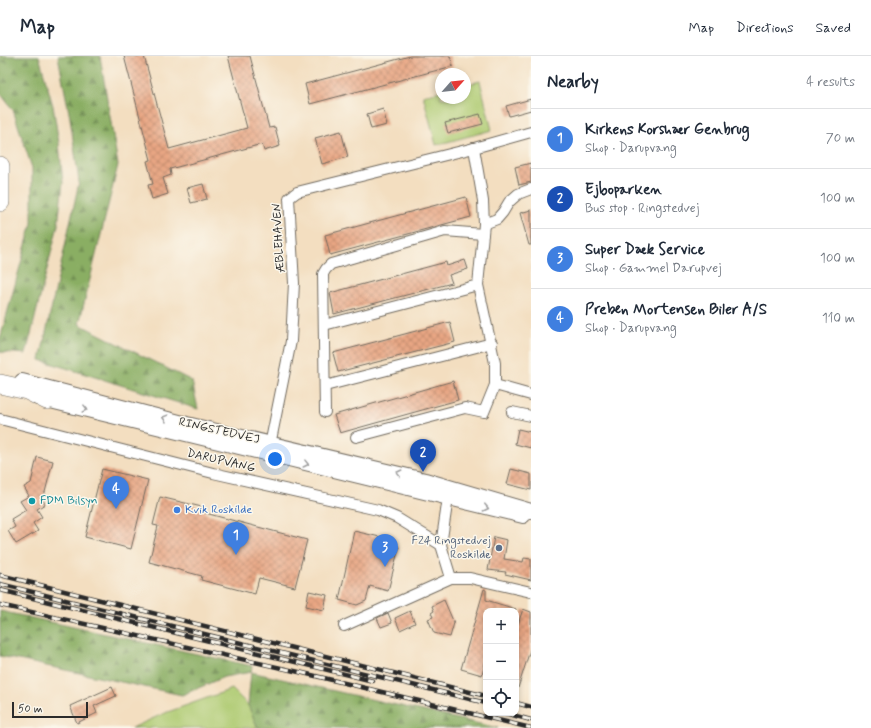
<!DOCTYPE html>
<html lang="en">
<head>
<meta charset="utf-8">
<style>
	:root { --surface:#fff; --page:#f6f6f7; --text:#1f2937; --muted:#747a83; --line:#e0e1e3; --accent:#d1495b }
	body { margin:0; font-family:Mynerve,sans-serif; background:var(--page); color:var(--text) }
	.controls { position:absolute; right:12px; bottom:12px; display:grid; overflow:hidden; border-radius:8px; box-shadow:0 2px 6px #0003 }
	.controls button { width:36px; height:36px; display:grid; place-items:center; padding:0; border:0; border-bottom:1px solid var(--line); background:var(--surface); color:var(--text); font:20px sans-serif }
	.compass { position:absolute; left:435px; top:12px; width:36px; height:36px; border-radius:50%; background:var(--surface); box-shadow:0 2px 6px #0003; rotate:63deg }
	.scale { position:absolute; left:12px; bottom:10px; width:76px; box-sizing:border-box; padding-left:4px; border:2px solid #2b2b2b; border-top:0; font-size:11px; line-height:14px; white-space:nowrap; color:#2b2b2b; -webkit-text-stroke:3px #fbf7ec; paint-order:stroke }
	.you { position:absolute; left:275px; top:403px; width:14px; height:14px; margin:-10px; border:3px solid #fff; border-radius:50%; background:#1a73e8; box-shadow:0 0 0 6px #1a73e833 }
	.badge { display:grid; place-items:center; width:26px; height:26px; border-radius:50%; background:var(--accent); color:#fff; font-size:13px; font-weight:700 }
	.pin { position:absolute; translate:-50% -33px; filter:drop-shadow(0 1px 2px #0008) }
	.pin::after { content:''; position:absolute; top:21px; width:14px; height:12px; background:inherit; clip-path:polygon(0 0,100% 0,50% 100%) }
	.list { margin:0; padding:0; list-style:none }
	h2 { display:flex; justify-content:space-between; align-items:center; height:52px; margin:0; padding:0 16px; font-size:17px }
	h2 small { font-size:13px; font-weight:400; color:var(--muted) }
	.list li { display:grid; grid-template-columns:26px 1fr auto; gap:12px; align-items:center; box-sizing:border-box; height:60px; padding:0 16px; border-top:1px solid var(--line) }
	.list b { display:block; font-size:15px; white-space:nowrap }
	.list p { margin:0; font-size:13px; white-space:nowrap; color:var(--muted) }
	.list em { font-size:13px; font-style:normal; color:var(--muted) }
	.icon { flex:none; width:22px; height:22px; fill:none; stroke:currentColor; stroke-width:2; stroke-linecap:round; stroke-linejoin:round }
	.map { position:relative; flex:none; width:531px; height:672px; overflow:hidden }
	header { display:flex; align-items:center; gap:24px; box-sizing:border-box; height:56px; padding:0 20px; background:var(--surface); border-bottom:1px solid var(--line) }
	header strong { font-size:19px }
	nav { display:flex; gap:22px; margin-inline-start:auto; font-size:14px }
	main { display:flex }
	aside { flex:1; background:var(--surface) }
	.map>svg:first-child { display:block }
	.green { fill:#aeca71; stroke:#6c7a4e }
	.forest { fill:url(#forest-firs); stroke:#5a6c47 }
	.building { fill:url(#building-cross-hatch) }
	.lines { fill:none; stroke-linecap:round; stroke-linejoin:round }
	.street-casing { stroke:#716a5f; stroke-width:12 }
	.secondary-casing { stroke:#716a5f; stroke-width:16 }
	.highway-casing { stroke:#716a5f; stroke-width:20 }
	.street { stroke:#fff; stroke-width:10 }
	.secondary { stroke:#fff; stroke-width:14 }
	.highway { stroke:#fff; stroke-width:19 }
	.rail-casing { stroke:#2b2b2b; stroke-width:4.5 }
	.rail { stroke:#fbf7ec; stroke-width:3; stroke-dasharray:9; stroke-linecap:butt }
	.oneway { stroke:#a0a0a0 }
	.culture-dot { fill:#0f9aa8; stroke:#fbf7ec; stroke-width:1.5 }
	.shop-dot { fill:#3f7fe0; stroke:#fbf7ec; stroke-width:1.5 }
	.service-dot { fill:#5c6f8a; stroke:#fbf7ec; stroke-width:1.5 }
	.labels { text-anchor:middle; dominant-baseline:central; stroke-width:3; stroke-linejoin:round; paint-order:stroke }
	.street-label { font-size:12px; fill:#2b2b2b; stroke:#fbf7ec }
	.culture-label { font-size:12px; fill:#0d838f; stroke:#fbf7ec; text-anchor:start }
	.shop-label { font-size:12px; fill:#366cbe; stroke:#fbf7ec; text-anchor:start }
	.service-label { font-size:12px; fill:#4e5e75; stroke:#fbf7ec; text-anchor:end }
</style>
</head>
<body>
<header>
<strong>Map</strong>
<nav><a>Map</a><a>Directions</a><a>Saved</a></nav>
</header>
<main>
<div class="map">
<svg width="531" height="672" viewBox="0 0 531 672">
	<defs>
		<pattern id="forest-firs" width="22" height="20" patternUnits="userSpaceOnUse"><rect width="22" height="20" fill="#8aae63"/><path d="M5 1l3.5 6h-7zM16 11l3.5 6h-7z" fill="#718e52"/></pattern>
		<pattern id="building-cross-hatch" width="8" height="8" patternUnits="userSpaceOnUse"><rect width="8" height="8" fill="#e8a683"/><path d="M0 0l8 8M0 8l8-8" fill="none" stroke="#bc876b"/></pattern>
	</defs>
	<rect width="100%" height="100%" fill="#fbf7ec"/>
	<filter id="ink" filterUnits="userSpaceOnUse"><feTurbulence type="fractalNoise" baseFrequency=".025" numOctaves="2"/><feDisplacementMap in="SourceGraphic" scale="8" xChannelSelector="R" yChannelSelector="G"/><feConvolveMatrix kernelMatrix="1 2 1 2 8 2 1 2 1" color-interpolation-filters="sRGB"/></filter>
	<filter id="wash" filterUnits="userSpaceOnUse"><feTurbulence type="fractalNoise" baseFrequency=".012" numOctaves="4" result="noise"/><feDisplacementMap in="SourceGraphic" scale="16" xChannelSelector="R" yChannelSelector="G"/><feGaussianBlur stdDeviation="0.9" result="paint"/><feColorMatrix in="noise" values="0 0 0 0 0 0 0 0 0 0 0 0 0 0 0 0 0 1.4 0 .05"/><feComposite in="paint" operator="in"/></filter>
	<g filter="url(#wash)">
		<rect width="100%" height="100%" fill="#f3dec0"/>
		<g class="green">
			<path d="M480,25L492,74L436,89L423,39L441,35V42H465V29Z"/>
			<path d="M232,633L248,649L258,672H132L165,657Z"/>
		</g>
		<g class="forest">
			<path d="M0,0H39L53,50L59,87L63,127L58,169L26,298L0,296V283L32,167V112L13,54L0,37Z"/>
			<path d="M58,0H100L118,109L79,268L192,325L198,353L40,304L79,126L70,62Z"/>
			<path d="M0,555L252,610L251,616L498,672H258L248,649L251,616L224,621L182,639L0,600Z"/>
		</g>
		<g id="blocks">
			<g class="building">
				<path d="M124,0H144L169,93L247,72L228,0H250L269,72L275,71L280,90L264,95L262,88L170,113L171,119L163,122L168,138L152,143L148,129L153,128L147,105L151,104Z"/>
				<path d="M410,0H450L453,10L310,48L305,28Z"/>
				<path d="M531,43V54L509,60L506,50Z"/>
				<path d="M383,53L387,69L371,73L367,58Z"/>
				<path d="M480,58L483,68L448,77L445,67Z"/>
				<path d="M341,75L348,101L322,108L315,82Z"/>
				<path d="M531,107V126L519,129L515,111Z"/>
				<path d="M203,128L207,143L191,147L187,132Z"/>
				<path d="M466,141L471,161L330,199L325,179Z"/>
				<path d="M531,154V189H529L520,157Z"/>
				<path d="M465,204L468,213L449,219L452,227L334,258L330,237L446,206L447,210Z"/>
				<path d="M450,266L455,286L338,316L333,297Z"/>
				<path d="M453,325L458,344L340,377L334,359Z"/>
				<path d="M518,373L531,376V392L515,388Z"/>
				<path d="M37,401L53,405L43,444L45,448L37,453L42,461L33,467L38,475L16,488L8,475L15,471L11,463L26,454L20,445L29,440L24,431L31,427Z"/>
				<path d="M102,413L148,424L131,493L85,481Z"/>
				<path d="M511,413L531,418V434L507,428Z"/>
				<path d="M160,441L206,452L205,457L307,484L295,531L259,522L255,538L201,524L202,520L149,506L158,470L153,469Z"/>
				<path d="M354,475L380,481L379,486L399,491L388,535L370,530L366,545L357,549L339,544Z"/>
				<path d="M494,481L507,484L504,503L523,506L524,502L531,503V524L505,518L506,516L488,514Z"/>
				<path d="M484,533L486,534V544L516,553L515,555H486V604L482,619L461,613Z"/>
				<path d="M309,535L327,539L324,554L306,550Z"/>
				<path d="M444,544L454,567L450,581L434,577L428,563L433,561L431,557L434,555L432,550Z"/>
				<path d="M523,553L531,556V591L518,632H516V574Z"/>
				<path d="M410,555L415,567L400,574L395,562Z"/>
				<path d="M388,557L392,567L381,571L377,562Z"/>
				<path d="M112,631L116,640L94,650L97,657L77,667L70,650Z"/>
			</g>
		</g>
	</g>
	<g filter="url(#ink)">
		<use href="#blocks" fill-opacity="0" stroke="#716a5f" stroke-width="1"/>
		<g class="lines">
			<defs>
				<g id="street">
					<path d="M474,92L483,145L484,168L478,229L495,307V329L531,339"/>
					<path d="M484,168L497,163L503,156L509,146L518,138L531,133"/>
					<path d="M324,269L478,229"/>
					<path d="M325,330L492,287"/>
					<path d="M325,356L323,218L326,213L331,208L445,175L483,178"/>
					<path d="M512,356L531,360"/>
					<path d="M0,363L213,417L378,454L397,462L441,489L449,435"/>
					<path d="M356,381L465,352L484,356L495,329"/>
					<path d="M269,394L291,285L294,227L289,142L297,136L474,92L531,76"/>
					<path d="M441,489L451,522"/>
					<path d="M344,570L451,522H470L531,536"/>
				</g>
				<g id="secondary">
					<path d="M22,325L187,368L425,424L531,455"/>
					<path d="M38,342L523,460"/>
				</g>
				<g id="highway">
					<path d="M0,110V146"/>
					<path d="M0,328L27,334L47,344"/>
				</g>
			</defs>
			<use href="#street" class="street-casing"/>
			<use href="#secondary" class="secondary-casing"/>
			<use href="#highway" class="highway-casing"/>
			<use href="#street" class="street"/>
			<use href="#secondary" class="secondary"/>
			<use href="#highway" class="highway"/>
			<defs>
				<g id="rail">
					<path d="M0,519L486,640"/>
					<path d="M0,528L486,647"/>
					<path d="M0,534L373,625"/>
					<path d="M0,549L299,616L531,672"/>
					<path d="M516,647L531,651"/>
					<path d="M505,657L531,664"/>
				</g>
			</defs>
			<use href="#rail" class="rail-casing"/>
			<use href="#rail" class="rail"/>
		</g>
		<defs><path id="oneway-chevron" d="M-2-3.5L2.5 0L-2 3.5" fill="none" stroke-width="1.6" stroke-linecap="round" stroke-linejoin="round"/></defs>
		<g class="oneway">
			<use href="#oneway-chevron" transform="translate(85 353) rotate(14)"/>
			<use href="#oneway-chevron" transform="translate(165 362) rotate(-165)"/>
			<use href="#oneway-chevron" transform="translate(306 408) rotate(14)"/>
			<use href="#oneway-chevron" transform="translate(399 417) rotate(-167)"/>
			<use href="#oneway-chevron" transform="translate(486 452) rotate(13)"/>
		</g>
	</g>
	<circle class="culture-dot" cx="32" cy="445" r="4"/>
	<circle class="shop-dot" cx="177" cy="454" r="4"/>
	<circle class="service-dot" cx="499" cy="492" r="4"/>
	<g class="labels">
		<g class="street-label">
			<text transform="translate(279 182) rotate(-93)">ÆBLEHAVEN</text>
			<text transform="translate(219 375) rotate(13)">RINGSTEDVEJ</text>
			<text transform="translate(221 405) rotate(13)">DARUPVANG</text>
		</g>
		<g class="culture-label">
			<text x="40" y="445">FDM Bilsyn</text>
		</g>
		<g class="shop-label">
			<text x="185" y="454">Kvik Roskilde</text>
		</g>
		<g class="service-label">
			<text x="491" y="485">F24 Ringstedvej<tspan x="491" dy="14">Roskilde</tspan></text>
		</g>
	</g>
</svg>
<div class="controls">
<button>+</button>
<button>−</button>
<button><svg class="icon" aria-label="locate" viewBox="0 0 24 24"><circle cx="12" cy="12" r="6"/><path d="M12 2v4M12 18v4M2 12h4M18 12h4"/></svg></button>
</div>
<svg class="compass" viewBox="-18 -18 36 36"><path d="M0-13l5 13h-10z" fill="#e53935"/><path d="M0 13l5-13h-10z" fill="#747a83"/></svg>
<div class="scale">50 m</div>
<div class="you"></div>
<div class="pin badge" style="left:236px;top:499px;background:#3f7fe0">1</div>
<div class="pin badge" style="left:423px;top:416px;background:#1a4fb4">2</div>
<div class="pin badge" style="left:385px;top:511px;background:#3f7fe0">3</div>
<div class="pin badge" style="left:116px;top:453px;background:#3f7fe0">4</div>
</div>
<aside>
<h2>Nearby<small>4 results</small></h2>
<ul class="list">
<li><span class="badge" style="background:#3f7fe0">1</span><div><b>Kirkens Korshær Genbrug</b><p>Shop · Darupvang</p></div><em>70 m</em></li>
<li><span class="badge" style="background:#1a4fb4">2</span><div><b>Ejboparken</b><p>Bus stop · Ringstedvej</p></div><em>100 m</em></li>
<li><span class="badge" style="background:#3f7fe0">3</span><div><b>Super Dæk Service</b><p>Shop · Gammel Darupvej</p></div><em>100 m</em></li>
<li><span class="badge" style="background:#3f7fe0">4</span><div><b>Preben Mortensen Biler A/S</b><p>Shop · Darupvang</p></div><em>110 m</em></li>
</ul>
</aside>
</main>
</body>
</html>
